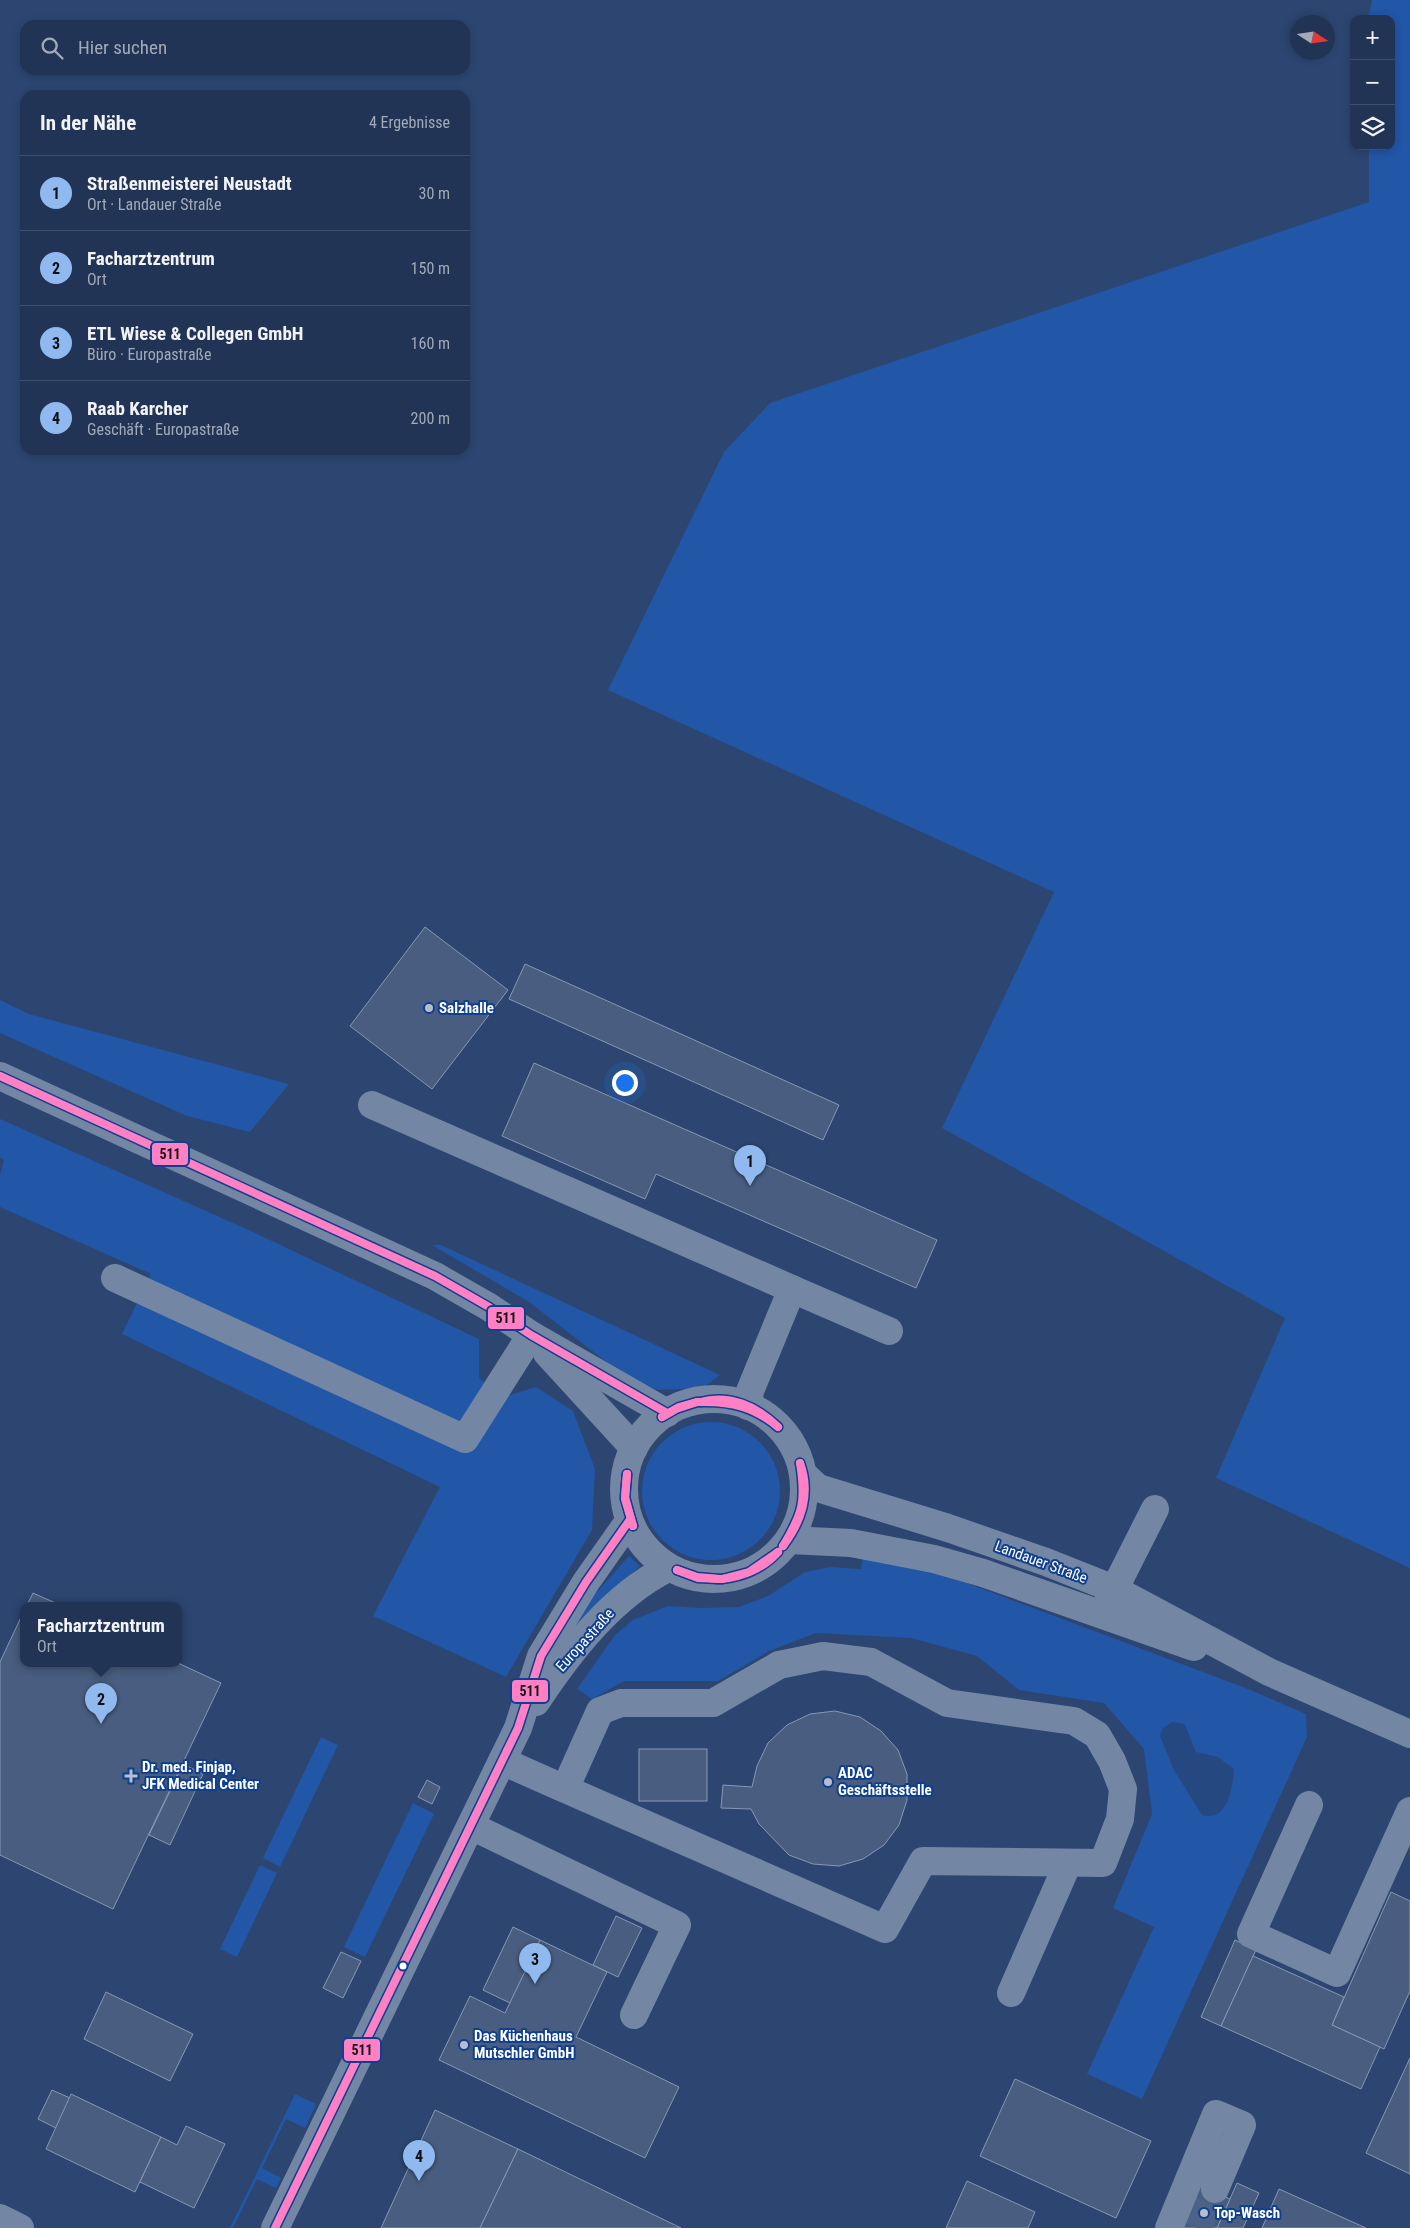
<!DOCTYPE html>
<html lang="de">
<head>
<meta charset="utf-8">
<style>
	:root { --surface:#213455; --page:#293c5b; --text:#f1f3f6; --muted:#a2aab9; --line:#3e4f6c; --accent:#90b9f0 }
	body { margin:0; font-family:"Roboto Condensed",sans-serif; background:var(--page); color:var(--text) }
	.controls { position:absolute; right:15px; top:15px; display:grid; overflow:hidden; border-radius:10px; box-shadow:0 2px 8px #0003 }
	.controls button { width:45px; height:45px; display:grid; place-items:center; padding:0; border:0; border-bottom:1px solid var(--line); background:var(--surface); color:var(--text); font:25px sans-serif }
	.compass { position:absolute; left:1290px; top:15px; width:45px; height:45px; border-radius:50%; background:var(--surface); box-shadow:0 2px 8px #0003; rotate:102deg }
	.you { position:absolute; left:624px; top:1082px; width:18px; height:18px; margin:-12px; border:4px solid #fff; border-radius:50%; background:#1a73e8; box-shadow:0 0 0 8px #1a73e833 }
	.badge { display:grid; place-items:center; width:32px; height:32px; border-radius:50%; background:var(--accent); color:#111; font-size:16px; font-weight:700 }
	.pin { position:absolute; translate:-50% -41px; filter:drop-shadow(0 1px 2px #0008) }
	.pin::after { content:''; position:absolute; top:26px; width:18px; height:15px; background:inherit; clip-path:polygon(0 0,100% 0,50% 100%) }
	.popup { position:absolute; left:20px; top:1602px; width:162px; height:65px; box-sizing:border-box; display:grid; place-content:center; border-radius:10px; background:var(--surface); filter:drop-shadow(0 1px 4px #0005); font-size:16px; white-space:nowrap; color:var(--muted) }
	.popup b { font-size:19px; color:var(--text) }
	.popup::after { content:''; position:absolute; left:50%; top:100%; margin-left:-10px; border:10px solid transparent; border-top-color:var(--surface) }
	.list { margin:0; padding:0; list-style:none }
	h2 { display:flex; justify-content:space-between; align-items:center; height:65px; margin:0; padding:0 20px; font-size:21px }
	h2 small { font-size:16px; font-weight:400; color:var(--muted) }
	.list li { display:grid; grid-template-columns:32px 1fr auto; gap:15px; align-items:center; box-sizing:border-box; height:75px; padding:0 20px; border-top:1px solid var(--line) }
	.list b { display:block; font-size:19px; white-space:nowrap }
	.list p { margin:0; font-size:16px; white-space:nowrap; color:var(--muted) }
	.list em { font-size:16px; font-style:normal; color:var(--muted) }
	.icon { flex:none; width:28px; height:28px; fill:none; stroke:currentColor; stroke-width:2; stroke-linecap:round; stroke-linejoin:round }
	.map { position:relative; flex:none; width:1410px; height:2228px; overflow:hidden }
	.search { position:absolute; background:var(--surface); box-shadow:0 2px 8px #0003; left:20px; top:20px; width:450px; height:55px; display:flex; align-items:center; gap:12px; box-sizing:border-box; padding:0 18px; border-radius:15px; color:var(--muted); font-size:19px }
	.panel { position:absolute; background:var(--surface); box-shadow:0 2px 8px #0003; left:20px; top:90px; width:450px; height:365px; border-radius:15px }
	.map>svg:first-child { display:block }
	.green { fill:#2256a6 }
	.water { fill:#264881 }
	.building { fill:#485d7f; stroke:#8898b3 }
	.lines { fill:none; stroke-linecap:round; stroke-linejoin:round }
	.minor-tunnel { stroke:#4c6286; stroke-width:28; stroke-dasharray:28 14; stroke-linecap:butt }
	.minor { stroke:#7387a5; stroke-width:28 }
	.major { stroke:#7386a3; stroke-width:28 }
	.bus-1-casing { stroke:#0f3f8e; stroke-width:11 }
	.bus-1 { stroke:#ff80c5; stroke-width:8 }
	.poi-dot { fill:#b5becd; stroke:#0f3f8e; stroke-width:2 }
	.bus-dot { fill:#fff; stroke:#0f3f8e; stroke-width:2 }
	.labels { text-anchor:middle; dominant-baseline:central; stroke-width:4; stroke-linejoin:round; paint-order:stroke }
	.poi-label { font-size:15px; font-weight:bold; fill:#fff; stroke:#0f3f8e; text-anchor:start }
	.street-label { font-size:15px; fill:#fff; stroke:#0f3f8e }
	.line-badge { stroke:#0f3f8e; stroke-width:2 }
	.pale-badge-label { font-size:14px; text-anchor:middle; font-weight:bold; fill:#111 }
</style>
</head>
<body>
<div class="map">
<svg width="1410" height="2228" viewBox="0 0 1410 2228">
	<rect width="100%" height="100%" fill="#2c4671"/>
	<g class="green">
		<path d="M1372,0H1410V1568L1216,1478L1285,1318L942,1128L1054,892L608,690L724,452L770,403L1369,202V146H1391V19H1368Z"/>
		<path d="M0,1000L29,1014L289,1084L250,1132L187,1116L0,1033Z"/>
		<path d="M0,1119L253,1232L479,1339V1378L504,1397L536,1387L573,1411L595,1469L592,1530L506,1677L373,1616L440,1487L122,1334L151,1274L0,1207V1175L4,1160L0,1158Z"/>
		<path d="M432,1245H441L720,1375L703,1388L657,1390L626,1377L529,1302Z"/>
		<circle cx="711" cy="1491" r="69"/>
		<path d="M629,1556L640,1566L599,1604L575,1635L570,1628L587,1603Z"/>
		<path d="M863,1556L940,1573L1248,1689L1306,1714L1307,1737L1142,2099L1087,2074L1154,1927L1113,1908L1152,1814L1144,1749L1104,1703L1019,1690L977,1656L911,1638L816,1633L769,1651L718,1681H624L592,1699L577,1689L615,1635L633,1620L668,1606L700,1608L739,1607L768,1596L805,1572L830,1567L861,1569Z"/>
		<path d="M321,1737L338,1745L280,1867L263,1858Z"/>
		<path d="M413,1803L434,1814L365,1957L344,1947Z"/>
		<path d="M260,1865L277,1873L237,1957L220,1949Z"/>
		<path d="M295,2094L316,2104L305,2128L286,2119L262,2168L281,2178L276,2188L257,2179L233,2228H230Z"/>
	</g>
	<path class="water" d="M1172,1722L1184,1724C1190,1734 1191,1742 1196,1752L1218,1757L1234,1769C1233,1786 1228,1823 1202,1815L1174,1770L1160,1736L1163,1728Z"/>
	<g class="building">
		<path d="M425,927L508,990L432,1089L350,1026Z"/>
		<path d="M525,964L839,1105L823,1140L509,999Z"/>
		<path d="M534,1063L937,1240L916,1288L656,1174L645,1199L502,1136Z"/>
		<path d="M33,1593L60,1605H27Z"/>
		<path d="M23,1613V1663H178L221,1683L113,1909L0,1855V1662Z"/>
		<path d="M835,1711L860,1717L881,1731L898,1750L907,1774V1800L899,1825L884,1845L863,1859L839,1866L813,1864L789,1855L759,1824L751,1809L721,1808L723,1785L752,1787L757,1766L768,1743L787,1725L810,1714Z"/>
		<rect x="639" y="1749" width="68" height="52"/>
		<path d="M183,1764L203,1774L170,1845L149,1835Z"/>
		<path d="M427,1780L440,1787L432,1804L418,1797Z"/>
		<path d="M1391,1892L1410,1901V1991L1384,2049L1332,2025Z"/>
		<path d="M616,1916L642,1928L618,1977L593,1965Z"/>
		<path d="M513,1927L540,1940L510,2003L483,1990Z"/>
		<path d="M540,1940L607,1972L576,2037L679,2087L645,2158L439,2060L470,1996L505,2013Z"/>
		<path d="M1235,1940L1256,1950L1221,2026L1201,2017Z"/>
		<path d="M341,1952L361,1961L343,1998L323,1988Z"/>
		<path d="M1253,1956L1344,1997L1332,2025L1380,2047L1361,2089L1221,2026Z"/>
		<path d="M106,1992L193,2034L170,2081L84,2039Z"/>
		<path d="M1410,2058V2174L1366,2153Z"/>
		<path d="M1015,2079L1151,2141L1116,2218L980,2156Z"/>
		<path d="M52,2090L70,2098L56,2128L38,2119Z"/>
		<path d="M71,2094L161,2137L135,2192L46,2149Z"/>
		<path d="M435,2110L518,2149L480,2228H381Z"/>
		<path d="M186,2126L225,2144L194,2208L140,2182L161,2137L177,2145Z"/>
		<path d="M518,2149L681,2228H480Z"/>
		<path d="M967,2181L1035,2212L1028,2228H946Z"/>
		<path d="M1237,2183L1259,2193L1243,2228H1217Z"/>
		<path d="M1199,2185L1230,2199L1217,2228H1179Z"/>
		<path d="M1279,2189L1366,2228H1262Z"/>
	</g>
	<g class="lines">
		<path class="minor-tunnel" d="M1197,2228L1215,2189"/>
		<g class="minor">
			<path d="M372,1105L792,1289L750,1391L748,1406"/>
			<path d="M115,1278L465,1439L531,1335"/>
			<path d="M792,1289L889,1331"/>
			<path d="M1104,1610L1155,1509"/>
			<path d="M536,1702C570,1651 612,1596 668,1568"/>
			<path d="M502,1761L565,1789L600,1711L621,1703H713L779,1665L823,1656L871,1662L947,1703L1074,1721L1097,1735L1112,1761L1123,1789L1120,1819L1103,1863L923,1861L885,1929L565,1789"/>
			<path d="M1309,1805L1251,1934L1337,1973L1410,1811"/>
			<path d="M471,1826L677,1925L634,2015"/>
			<path d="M1011,1993L1068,1863"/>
			<path d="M0,2218L20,2228"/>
			<path d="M275,2228L518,1728L541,1656L586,1582L629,1521"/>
			<path d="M1169,2228L1216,2114L1242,2125L1215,2189"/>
		</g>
		<g class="major">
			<path d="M0,1076L435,1276L489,1307L531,1335L667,1413"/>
			<path d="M547,1353L634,1448"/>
			<circle cx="714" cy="1489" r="90"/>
			<path d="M804,1475L818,1488L948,1528L1046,1562L1114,1589L1269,1672L1410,1734"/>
			<path d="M789,1540L851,1543L934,1559L983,1573L1194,1647"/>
		</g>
		<defs>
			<g id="bus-1">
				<path d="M0,1076L435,1276L489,1307L531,1335L667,1413"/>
				<path d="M700,1402C729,1394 757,1406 778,1427"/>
				<path d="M700,1402C731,1401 754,1407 778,1427"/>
				<path d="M662,1417L679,1407L697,1402"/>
				<path d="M662,1417L676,1409L697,1402"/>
				<path d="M627,1474L625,1497L633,1526"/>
				<path d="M627,1474L625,1499L633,1526"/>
				<path d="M783,1546C803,1513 806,1501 800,1463"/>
				<path d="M783,1546C802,1521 811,1493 800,1463"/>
				<path d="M677,1570L697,1577L719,1579"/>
				<path d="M677,1570L698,1578L719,1579"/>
				<path d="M722,1579L749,1572L778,1552"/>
				<path d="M722,1579C743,1577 764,1568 778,1552"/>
				<path d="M275,2228L518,1728L541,1656L586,1582L629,1521"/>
			</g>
		</defs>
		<use href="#bus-1" class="bus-1-casing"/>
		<use href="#bus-1" class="bus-1"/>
	</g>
	<g class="poi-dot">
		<circle cx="429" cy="1008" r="5"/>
		<path d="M128.5 1768.5h5v5h5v5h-5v5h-5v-5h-5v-5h5z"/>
		<circle cx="828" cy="1782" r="5"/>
		<circle cx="464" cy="2045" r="5"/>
		<circle cx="1204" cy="2213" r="5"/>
	</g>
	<circle class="bus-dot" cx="403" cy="1966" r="4.5"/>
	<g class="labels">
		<g class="poi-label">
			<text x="439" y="1008">Salzhalle</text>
			<text x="142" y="1767">Dr. med. Finjap,<tspan x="142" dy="17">JFK Medical Center</tspan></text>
			<text x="838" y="1773">ADAC<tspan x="838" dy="17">Geschäftsstelle</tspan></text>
			<text x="474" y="2036">Das Küchenhaus<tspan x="474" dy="17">Mutschler GmbH</tspan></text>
			<text x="1214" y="2213">Top-Wasch</text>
		</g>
		<g class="street-label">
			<text transform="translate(1041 1562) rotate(20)">Landauer Straße</text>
			<text transform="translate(585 1640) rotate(-48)">Europastraße</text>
		</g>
	</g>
	<g class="line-badge">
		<rect x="151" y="1142" width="38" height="24" rx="5" fill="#ff80c5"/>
		<rect x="487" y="1306" width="38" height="24" rx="5" fill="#ff80c5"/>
		<rect x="511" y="1679" width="38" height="24" rx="5" fill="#ff80c5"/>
		<rect x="343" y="2038" width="38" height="24" rx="5" fill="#ff80c5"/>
	</g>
	<g class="pale-badge-label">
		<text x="170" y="1159">511</text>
		<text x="506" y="1323">511</text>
		<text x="530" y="1696">511</text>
		<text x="362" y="2055">511</text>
	</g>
</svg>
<div class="controls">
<button>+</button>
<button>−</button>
<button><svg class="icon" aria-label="layers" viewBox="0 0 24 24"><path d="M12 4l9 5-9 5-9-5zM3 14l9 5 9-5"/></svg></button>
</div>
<svg class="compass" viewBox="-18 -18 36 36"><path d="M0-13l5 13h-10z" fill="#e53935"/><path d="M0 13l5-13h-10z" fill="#a2aab9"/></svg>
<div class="you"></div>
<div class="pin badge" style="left:750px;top:1186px">1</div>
<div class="pin badge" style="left:101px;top:1724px">2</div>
<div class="popup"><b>Facharztzentrum</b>Ort</div>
<div class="pin badge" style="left:535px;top:1984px">3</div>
<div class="pin badge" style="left:419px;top:2181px">4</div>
<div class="search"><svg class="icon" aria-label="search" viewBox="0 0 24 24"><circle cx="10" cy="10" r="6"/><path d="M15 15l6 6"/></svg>Hier suchen</div>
<section class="panel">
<h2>In der Nähe<small>4 Ergebnisse</small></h2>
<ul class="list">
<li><span class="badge">1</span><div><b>Straßenmeisterei Neustadt</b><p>Ort · Landauer Straße</p></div><em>30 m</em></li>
<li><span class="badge">2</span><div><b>Facharztzentrum</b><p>Ort</p></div><em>150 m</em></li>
<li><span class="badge">3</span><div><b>ETL Wiese &amp; Collegen GmbH</b><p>Büro · Europastraße</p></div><em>160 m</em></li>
<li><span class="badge">4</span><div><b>Raab Karcher</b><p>Geschäft · Europastraße</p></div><em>200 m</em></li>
</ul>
</section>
</div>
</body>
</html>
